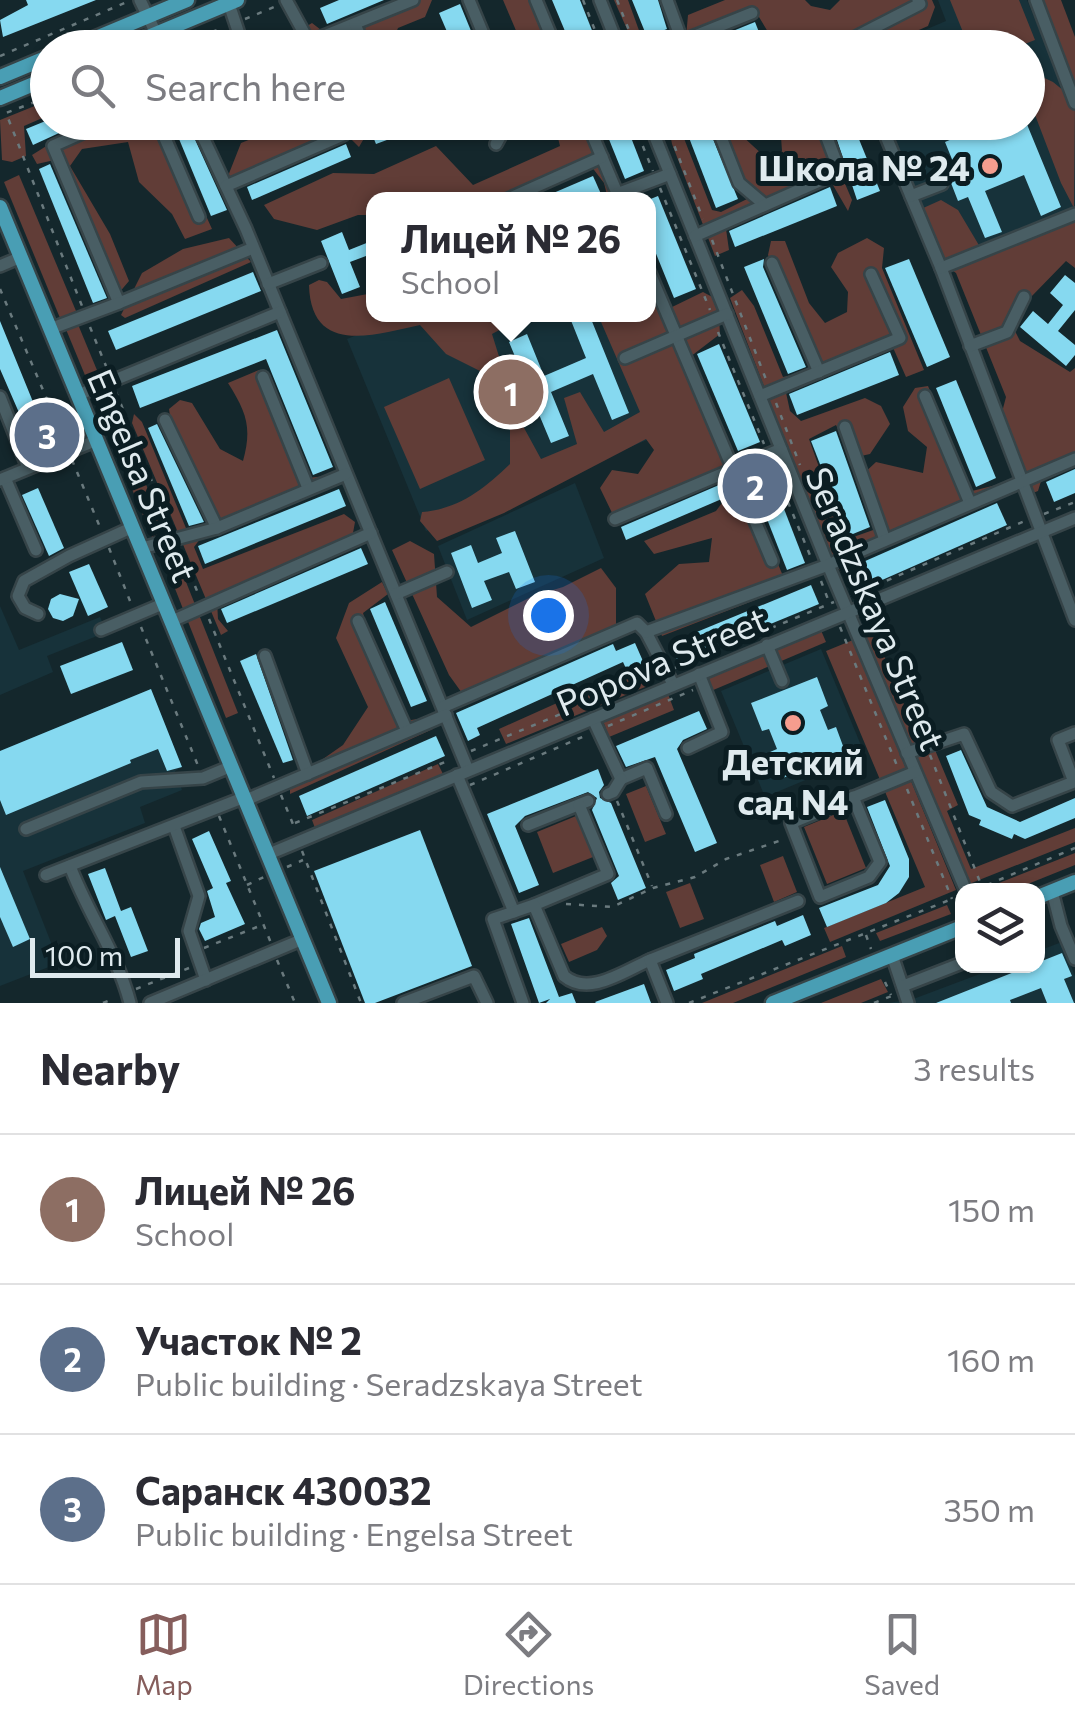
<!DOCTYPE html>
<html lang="en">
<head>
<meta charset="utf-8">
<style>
	:root { --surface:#fff; --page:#f2f2f3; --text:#2b2b33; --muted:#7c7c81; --line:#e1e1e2; --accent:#865e5c }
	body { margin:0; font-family:Commissioner,sans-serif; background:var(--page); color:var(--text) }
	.controls { position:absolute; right:30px; bottom:30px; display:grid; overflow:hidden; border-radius:20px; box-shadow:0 2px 8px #0004 }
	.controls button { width:90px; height:90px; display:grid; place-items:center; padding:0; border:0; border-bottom:2px solid var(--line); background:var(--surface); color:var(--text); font:50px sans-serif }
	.scale { position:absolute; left:30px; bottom:25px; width:150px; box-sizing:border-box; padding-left:10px; border:5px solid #dfeaee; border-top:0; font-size:28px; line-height:35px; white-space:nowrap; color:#dfeaee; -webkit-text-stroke:8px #0b1d22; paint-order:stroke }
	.you { position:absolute; left:548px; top:615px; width:35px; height:35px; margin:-25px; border:8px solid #fff; border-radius:50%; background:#1a73e8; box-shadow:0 0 0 15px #1a73e833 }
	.badge { display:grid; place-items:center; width:65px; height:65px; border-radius:50%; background:var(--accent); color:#fff; font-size:32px; font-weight:700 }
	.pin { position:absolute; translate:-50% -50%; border:5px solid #fff; box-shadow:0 2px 10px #0006 }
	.popup { position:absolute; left:366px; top:192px; width:290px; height:130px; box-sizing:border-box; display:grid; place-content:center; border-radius:20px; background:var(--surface); filter:drop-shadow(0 2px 8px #0005); font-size:32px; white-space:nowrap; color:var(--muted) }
	.popup b { font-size:38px; color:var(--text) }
	.popup::after { content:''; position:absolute; left:50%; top:100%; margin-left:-20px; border:20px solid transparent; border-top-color:var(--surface) }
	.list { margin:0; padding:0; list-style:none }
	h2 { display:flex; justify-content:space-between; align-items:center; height:130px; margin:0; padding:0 40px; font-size:42px }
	h2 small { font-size:32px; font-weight:400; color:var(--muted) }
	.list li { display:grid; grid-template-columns:65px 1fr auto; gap:30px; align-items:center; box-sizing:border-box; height:150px; padding:0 40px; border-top:2px solid var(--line) }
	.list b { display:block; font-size:38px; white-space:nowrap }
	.list p { margin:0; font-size:32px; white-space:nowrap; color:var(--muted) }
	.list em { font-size:32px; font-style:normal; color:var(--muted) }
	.icon { flex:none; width:55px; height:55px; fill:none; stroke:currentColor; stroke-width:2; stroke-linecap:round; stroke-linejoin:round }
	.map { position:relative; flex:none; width:1075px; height:1003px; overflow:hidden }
	.search { position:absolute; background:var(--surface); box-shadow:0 2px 8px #0004; left:30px; right:30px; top:30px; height:110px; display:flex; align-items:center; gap:25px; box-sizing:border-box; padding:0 35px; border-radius:55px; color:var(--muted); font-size:38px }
	.sheet { height:580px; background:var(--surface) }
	nav { display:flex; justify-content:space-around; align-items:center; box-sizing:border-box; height:140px; border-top:2px solid var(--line); background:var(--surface); font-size:28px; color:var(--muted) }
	nav a { display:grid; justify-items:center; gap:5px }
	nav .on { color:var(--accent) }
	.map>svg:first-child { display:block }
	.built { fill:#17323a }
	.green { fill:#613d37 }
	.building { fill:#86d9f0 }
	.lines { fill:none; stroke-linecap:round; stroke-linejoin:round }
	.minor-casing { stroke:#364448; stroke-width:16 }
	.major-casing { stroke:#364448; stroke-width:19 }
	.path { stroke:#6a7a7e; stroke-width:2.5; stroke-dasharray:5 8; stroke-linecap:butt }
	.minor { stroke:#495e64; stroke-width:11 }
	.major { stroke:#499eb4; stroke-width:14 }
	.poi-dot { fill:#f59d8e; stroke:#0b1d22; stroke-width:4 }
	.labels { text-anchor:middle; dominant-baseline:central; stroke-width:10; stroke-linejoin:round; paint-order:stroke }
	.poi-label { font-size:35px; font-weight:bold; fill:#dfeaee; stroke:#0b1d22; text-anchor:end }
	.street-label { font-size:35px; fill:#dfeaee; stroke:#0b1d22 }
</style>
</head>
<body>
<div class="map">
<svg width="1075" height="1003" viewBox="0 0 1075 1003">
	<rect width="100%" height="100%" fill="#14272c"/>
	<g class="built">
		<path d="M938,0H1027L1075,115V209L944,263L887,123L1028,122V48H882L946,21Z"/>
		<path d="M406,315H621L669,431L426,531L347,339Z"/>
		<path d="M575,483L604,558L467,620L438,546Z"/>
		<path d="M0,606L19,650L100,617L107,632L47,656L53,672L0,695Z"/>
		<path d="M821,649L865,755L765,797L721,691Z"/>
		<path d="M151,689L182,767L175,771L182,790L140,807L145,823L23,871L59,963L0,986V751Z"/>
		<path d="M1062,942L1075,976V1003H889L916,998L1001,966H1038V951Z"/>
	</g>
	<g class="green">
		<path d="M402,0H432L425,17L398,28L390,47H367L360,31L333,41L334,47L298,48L302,29L312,23L325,33Z"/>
		<path d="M503,0H542L559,47H523Z"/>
		<path d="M614,0H628L645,47H635Z"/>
		<path d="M725,0H805L811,6L830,10L840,0H932L935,7L928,26L880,47H866L856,37L831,42V47H777L759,17L694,39L686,37L688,15Z"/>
		<path d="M950,0H1019L1035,40L1017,47H969Z"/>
		<path d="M1037,0H1061L1075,37V84Z"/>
		<path d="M1036,74L1053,82L1075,100L1074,208L1061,183L1032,107L1028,105V78Z"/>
		<path d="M47,101V116L24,126L26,156L12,162L2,160L0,120Z"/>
		<path d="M554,122L593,123L618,185L633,187L639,193L637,199H599L607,195L604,183L591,166L514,199L374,200L373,215H358L317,230L274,219L264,205L333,173L374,174L436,146L473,185L560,146Z"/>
		<path d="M101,123H164L212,229L185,239L172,214L139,182L128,142L82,149L70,166L110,234L129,281L118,294L59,159L37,164L32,155L56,140Z"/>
		<path d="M291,123H362L366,135L359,147L344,132L245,171L233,194L228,176L241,143Z"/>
		<path d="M668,123H678L712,210L721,212L747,199L716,123H728L765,157L782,151L780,123H819L852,200L848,211L830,180L725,222L729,250L715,256L672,144Z"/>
		<path d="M19,175L76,311L60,318L4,182Z"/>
		<path d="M941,200L958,210L980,247L1075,218V268L1066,261L1031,297L1015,331L1020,341L1070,372L1075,368V456L1045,468L1038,491L1028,495L1001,416L1006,397L956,273L943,264L921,209Z"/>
		<path d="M229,238L251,262L125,318L121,315L142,273L183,249Z"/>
		<path d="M867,238L884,248L882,268L924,370L906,377L891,343L785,388L790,411L801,421L865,398L881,406L890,424L870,454L852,458L836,425L809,439L845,540L876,529L860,477L876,462L923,473L927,447L908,431L903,407L915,388L928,386L972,491L996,485L1004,492L859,557L862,580L850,587L826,548L730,298L742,290L754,306L783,377L812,370L815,364L768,255L771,241H785L809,303L825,323L847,312L848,292L831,267L838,253Z"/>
		<path d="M649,255L670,308L703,292L718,300L720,334L690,357L731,455L749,458L742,478L783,576L806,573L799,583L662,636L645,594L679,564L709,562L712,538L654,554L644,541L716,511L730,492L723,478L615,519L600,488L612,470L638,474L654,450L646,439L504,513L437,541L420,521L422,512C459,509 484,489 510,464V427L523,426L541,459L577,444L564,398L580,392L604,432L640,412L598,315L648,314Z"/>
		<path d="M319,280L327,282L341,299L373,293L374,314L527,315L492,334L502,366L488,375L446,354L420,325C374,335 311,356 309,285Z"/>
		<path d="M77,322L99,375L87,380L65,327Z"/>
		<path d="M259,370L267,374L308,478L333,475L336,484L200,539L194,547L203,569L344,514L355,522L351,544L217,601L218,619L228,631L221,635L132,423L134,414L142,422L188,533L209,526L212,514L171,423L169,409L180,400L192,403L220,449L243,461C252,428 247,413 228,383Z"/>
		<path d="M449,378L485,460L420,489L384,407Z"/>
		<path d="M102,387L166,529L152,537L91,391Z"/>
		<path d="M410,541L434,554L437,597L471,627L533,596L563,587L601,568L616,588V633L467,700L449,675L392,550Z"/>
		<path d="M171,544L238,713L226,718L159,548Z"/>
		<path d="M382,582L388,594L363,613L392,708L405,721L430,717L433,729L290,794V782L343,745L368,707L336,638L349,603Z"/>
		<path d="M871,624L919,741L930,738L958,805L947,811L971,869L1075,828V842L969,884L859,629Z"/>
		<path d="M820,628L826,642L711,691L706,678Z"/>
		<path d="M853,640L956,890L830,942L824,928L925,887L826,651Z"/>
		<path d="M644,664L650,685L506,744L499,729Z"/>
		<path d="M668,694L674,710L609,737L603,721Z"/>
		<path d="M438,764L444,776L315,828L312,820Z"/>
		<path d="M646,786L666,834L645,842L626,794Z"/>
		<path d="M843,811L866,868L827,884L804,827Z"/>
		<path d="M576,816L593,857L553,873L537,832Z"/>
		<path d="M1075,853V865L1013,890H981Z"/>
		<path d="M783,856L797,892L774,902L760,865Z"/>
		<path d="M690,883L704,919L680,928L666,892Z"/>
		<path d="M947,905L951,914L880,941L876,933Z"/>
		<path d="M602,927L607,936L597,950L569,962L561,944Z"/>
		<path d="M842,946L846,957L733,1003H702Z"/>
		<path d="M881,979L888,992L861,1003H821Z"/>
	</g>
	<g class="building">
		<path d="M26,0H96L3,37L0,20L28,5Z"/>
		<path d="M339,0H384L327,24L320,8Z"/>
		<path d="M552,0H580L599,48H572Z"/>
		<path d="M632,0H658L667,29L647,37Z"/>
		<path d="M460,4L478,48H454L439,13Z"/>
		<path d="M755,22L764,45L757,48H691Z"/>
		<path d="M48,120V122H83L33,145L26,129Z"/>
		<path d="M172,122H187L227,210L211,216Z"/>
		<path d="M367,122H387L395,137L376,144Z"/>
		<path d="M602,122H625L644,171L625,179Z"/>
		<path d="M683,122H706L738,199L716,208Z"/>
		<path d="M831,122H852L880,191L857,200Z"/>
		<path d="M992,122H1026L1061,207L1041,216L1024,175L985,191L1002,232L985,238L968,197L958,201L951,183L960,179L945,142Z"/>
		<path d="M346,144L351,157L252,200L247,187Z"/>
		<path d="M50,164L107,298L93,303L39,169Z"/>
		<path d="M593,176L601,194L588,200H537Z"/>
		<path d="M830,187L837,206L735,247L729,231Z"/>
		<path d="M658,196L696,289L674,298L648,234V200Z"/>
		<path d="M342,232L349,250L374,240V253L350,262L360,287L342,294L321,241Z"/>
		<path d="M764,259L763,267L806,367L788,374L744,267Z"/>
		<path d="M909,259L950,357L927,367L885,268Z"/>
		<path d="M253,272L261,291L116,350L108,331Z"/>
		<path d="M1065,275L1075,283V310L1058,331L1075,345V355L1066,366L1020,327L1033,311L1048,324L1063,305L1050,293Z"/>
		<path d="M579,314H589L629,413L612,420L593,374L551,392L569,436L551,443L533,400L523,404L516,387L526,383L509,342L527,334L544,376L586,358L570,318Z"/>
		<path d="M0,321L40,419L44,418L56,447L37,454L0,369Z"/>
		<path d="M277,330L333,467L313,475L266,359L140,408L132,386Z"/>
		<path d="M719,344L760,442L738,451L697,354Z"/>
		<path d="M890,352L899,375L797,415L789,394Z"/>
		<path d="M956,380L996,478L976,487L936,388Z"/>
		<path d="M157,424L204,522L189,526L148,428Z"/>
		<path d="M836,431L870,527L848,536L811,441Z"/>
		<path d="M767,465L805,563L787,570L749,473Z"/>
		<path d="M1075,469V493L1054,502L1046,482Z"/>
		<path d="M719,485L724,498L626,540L621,527Z"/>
		<path d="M38,488L64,548L49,556L22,495Z"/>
		<path d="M339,489L346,506L205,564L198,546Z"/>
		<path d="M997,503L1007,525L873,584L863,562Z"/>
		<path d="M515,531L535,582L516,589L509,572L484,581L492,600L472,608L451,553L471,545L478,563L502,553L496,538Z"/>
		<path d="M361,548L368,564L227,623L221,609Z"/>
		<path d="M89,564L108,607L88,616L69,572Z"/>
		<path d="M811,585L819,604L678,662L670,643Z"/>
		<path d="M60,594L79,599L73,616L63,621L53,618L48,609L51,599Z"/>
		<path d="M385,602L427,701L411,707L370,609Z"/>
		<path d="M122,642L133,670L71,694L60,666Z"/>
		<path d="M635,643L646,668L629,675L623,662L477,728L480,735L468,741L456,713L613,644L616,651Z"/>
		<path d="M256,654L293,760L283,763L240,661Z"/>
		<path d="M817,677L828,706L820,710L828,730L836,727L846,754L780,779L770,752L777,749L769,729L762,731L751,703Z"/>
		<path d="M151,689L182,767L167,771L158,749L130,760L131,763L6,815L0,800V751Z"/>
		<path d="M699,711L707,729L683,740L677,749L717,843L695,852L655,757L626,767L616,746Z"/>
		<path d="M436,736L445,756L307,816L299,796Z"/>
		<path d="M961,750L987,807L1020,822L1075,798V818L1025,839L1014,834L1012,839L979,825L981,820L969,815L946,756Z"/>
		<path d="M598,769L604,785L599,792L600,798L611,803L646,888L618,900L611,883L619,876L592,810L597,798L588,792L525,816L515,826L539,885L519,893L487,814Z"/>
		<path d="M885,800L909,859V877L899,893L886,903L827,927L819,908L878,885L890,866L867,807Z"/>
		<path d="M420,830L472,966L375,1003H365L314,871Z"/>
		<path d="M209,831L231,881L226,883L245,924L205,941L199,929L201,923L215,917L207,891L213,888L192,839Z"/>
		<path d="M0,867L30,939L13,947L0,917Z"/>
		<path d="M105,868L121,911L131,907L148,951L131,957L115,916L106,920L88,874Z"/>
		<path d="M803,915L811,935L785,946L782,940L701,974L703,979L674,991L666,970L695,958L694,954L775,921L777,926Z"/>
		<path d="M529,918L559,997L572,993L576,1003H546L550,999L539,1003L511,924Z"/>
		<path d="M1062,953L1072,976L1064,979L1074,1003H1047L1041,988L1010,1000L1011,1003H936Z"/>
		<path d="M644,984L651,1003H596L595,1002Z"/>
	</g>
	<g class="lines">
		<defs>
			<g id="minor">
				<path d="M140,0L163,48"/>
				<path d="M286,0L309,42L413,0"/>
				<path d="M469,0L489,48"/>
				<path d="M536,0L556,48"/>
				<path d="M600,0L619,48"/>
				<path d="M1036,0L1075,103"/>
				<path d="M229,4L239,34"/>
				<path d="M355,24L365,48"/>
				<path d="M682,41L752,13"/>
				<path d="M665,48L682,41L667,0"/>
				<path d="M848,48L846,42L920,4L918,0"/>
				<path d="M107,122L53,146L119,303L253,248"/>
				<path d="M158,122L199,217"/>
				<path d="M196,122L246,229L468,770"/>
				<path d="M396,122L398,127"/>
				<path d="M587,122L620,200"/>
				<path d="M649,122L828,565L966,891"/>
				<path d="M715,122L739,183L765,205"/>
				<path d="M880,122L941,268L1075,620"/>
				<path d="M496,144L508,122"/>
				<path d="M226,186L343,135"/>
				<path d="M617,194L670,174"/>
				<path d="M911,196L942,184"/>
				<path d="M506,200L602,157"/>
				<path d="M695,236L840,172L821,122"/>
				<path d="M772,263L819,372"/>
				<path d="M0,266L21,257"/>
				<path d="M941,268L1075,214"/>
				<path d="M648,269L772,561"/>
				<path d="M268,284L321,263"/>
				<path d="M50,329L119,303"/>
				<path d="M970,346L1007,332L1024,297"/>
				<path d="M625,358L727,314"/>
				<path d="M263,377L308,488"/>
				<path d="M78,395L280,312"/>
				<path d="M760,396L900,338L871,274"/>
				<path d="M925,396L970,503"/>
				<path d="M0,397L28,468"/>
				<path d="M165,420L217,528"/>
				<path d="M845,427L885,540"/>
				<path d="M5,478L36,550"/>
				<path d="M0,480L97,440"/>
				<path d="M615,519L781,449"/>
				<path d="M142,548L217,528L346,474"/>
				<path d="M396,594L447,572"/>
				<path d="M38,614L25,608L18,596L24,581L69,556L133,527"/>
				<path d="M172,621L371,533"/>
				<path d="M358,621L407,731"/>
				<path d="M101,630L165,603"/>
				<path d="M646,632L673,684"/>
				<path d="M767,645L782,681"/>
				<path d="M265,656L308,774"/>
				<path d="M443,707L637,623L646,632L828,565L1075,459"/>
				<path d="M593,719L621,779L647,768L666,814"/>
				<path d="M688,748L722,732L699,674"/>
				<path d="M907,753L964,734L991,792L1012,806L1074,782L1058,740L1075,733"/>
				<path d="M457,775L514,912"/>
				<path d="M608,794L613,792L621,779"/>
				<path d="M853,797L880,862L869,877L820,897L791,823L915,772"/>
				<path d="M246,800L446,715"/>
				<path d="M528,825L588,801"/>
				<path d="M174,826L199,896L189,931L206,980"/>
				<path d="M26,829L141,782L203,778L232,766"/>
				<path d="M269,854L1075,518"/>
				<path d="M70,866C88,914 117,953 130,1003"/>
				<path d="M46,875L245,797"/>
				<path d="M1052,891L1061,926L1075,959"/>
				<path d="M534,905L608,874L579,805"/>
				<path d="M892,955L908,1003"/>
				<path d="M903,986L962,963"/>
				<path d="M150,1003L303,939"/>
				<path d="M403,1003L474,976L487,1003"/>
				<path d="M523,1003L493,919L534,905L564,976C589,997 624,971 650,960"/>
				<path d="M667,1003L650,960L798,901"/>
			</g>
			<g id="major">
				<path d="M72,48L187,0"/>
				<path d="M122,48L237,0"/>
				<path d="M0,77L48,57"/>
				<path d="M0,98L48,78"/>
				<path d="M0,207L329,1003"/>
				<path d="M1038,897L1075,882"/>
				<path d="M773,1003L962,927"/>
			</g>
		</defs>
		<use href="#minor" class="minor-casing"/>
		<use href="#major" class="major-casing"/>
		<g class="path">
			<path d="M583,0L602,48"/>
			<path d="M617,0L636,48"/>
			<path d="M245,19L279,5"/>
			<path d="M176,47L224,27"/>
			<path d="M0,56L127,2"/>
			<path d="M48,97L6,113L82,306"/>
			<path d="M633,122L653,171"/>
			<path d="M665,122L703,219"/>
			<path d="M660,188L710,310"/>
			<path d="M712,240L767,382"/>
			<path d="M0,289L66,444"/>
			<path d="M90,327L108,371"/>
			<path d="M718,332L764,444"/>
			<path d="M116,392L171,529"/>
			<path d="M776,403L800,465"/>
			<path d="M103,426L125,421"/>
			<path d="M65,435L81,432"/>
			<path d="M72,460L102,532"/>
			<path d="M773,466L812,560"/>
			<path d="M1044,514L1075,502"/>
			<path d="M109,548L132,606"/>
			<path d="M180,550L200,598"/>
			<path d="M821,581L829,602"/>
			<path d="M851,596L1027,520"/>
			<path d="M209,619L274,778"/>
			<path d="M864,621L878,625L923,739"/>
			<path d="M141,627L199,768"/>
			<path d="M840,627L898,768"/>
			<path d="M675,668L834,602"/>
			<path d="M608,726L693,690"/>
			<path d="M471,751L658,674"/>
			<path d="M930,755L982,887"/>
			<path d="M470,785L587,735"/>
			<path d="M907,789L952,899"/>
			<path d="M281,795L295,829"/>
			<path d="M617,801L652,886"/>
			<path d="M219,816L271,943"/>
			<path d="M295,823L450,760"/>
			<path d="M302,851L361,1003"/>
			<path d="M287,867L303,860"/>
			<path d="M247,885L266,876"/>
			<path d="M975,890L1075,848"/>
			<path d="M566,904L612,907L653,888L695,877L726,859L782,840"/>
			<path d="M866,935L871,949"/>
			<path d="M1038,935L1050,930"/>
			<path d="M204,948L262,925"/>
			<path d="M277,960L295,1003"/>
			<path d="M885,982L891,995"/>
			<path d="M136,989L189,968"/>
			<path d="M103,1003L115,998"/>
			<path d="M689,1003L952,899"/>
			<path d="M874,1003L894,995"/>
		</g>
		<use href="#minor" class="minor"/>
		<use href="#major" class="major"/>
	</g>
	<g class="poi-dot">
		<circle cx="990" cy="166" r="10"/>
		<circle cx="793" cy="723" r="10"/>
	</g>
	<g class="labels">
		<g class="poi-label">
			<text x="970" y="166">Школа № 24</text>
			<text x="793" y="760" text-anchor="middle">Детский<tspan x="793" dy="40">сад N4</tspan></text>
		</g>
		<g class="street-label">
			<text transform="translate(144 475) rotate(67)">Engelsa Street</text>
			<text transform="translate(877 608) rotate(67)">Seradzskaya Street</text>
			<text transform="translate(661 660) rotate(-23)">Popova Street</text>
		</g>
	</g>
</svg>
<div class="controls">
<button><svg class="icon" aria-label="layers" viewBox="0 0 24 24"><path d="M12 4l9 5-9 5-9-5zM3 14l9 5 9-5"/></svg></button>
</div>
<div class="scale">100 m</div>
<div class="you"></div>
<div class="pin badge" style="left:511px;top:392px;background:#8d6e63">1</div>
<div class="popup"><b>Лицей № 26</b>School</div>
<div class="pin badge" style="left:755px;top:486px;background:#5c6f8a">2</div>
<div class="pin badge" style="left:47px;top:435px;background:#5c6f8a">3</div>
<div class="search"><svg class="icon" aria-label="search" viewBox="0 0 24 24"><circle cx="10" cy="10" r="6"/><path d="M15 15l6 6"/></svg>Search here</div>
</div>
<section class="sheet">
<h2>Nearby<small>3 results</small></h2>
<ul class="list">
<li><span class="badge" style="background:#8d6e63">1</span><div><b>Лицей № 26</b><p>School</p></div><em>150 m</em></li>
<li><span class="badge" style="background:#5c6f8a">2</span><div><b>Участок № 2</b><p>Public building · Seradzskaya Street</p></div><em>160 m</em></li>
<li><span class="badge" style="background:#5c6f8a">3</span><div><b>Саранск 430032</b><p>Public building · Engelsa Street</p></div><em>350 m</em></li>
</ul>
</section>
<nav>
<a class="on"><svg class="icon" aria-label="map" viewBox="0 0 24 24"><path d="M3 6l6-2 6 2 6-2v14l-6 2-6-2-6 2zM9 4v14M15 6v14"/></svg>Map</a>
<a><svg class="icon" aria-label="directions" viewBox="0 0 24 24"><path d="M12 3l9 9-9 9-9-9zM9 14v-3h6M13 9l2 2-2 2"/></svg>Directions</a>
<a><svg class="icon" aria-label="saved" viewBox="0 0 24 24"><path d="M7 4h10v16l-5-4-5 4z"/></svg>Saved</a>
</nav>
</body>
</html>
